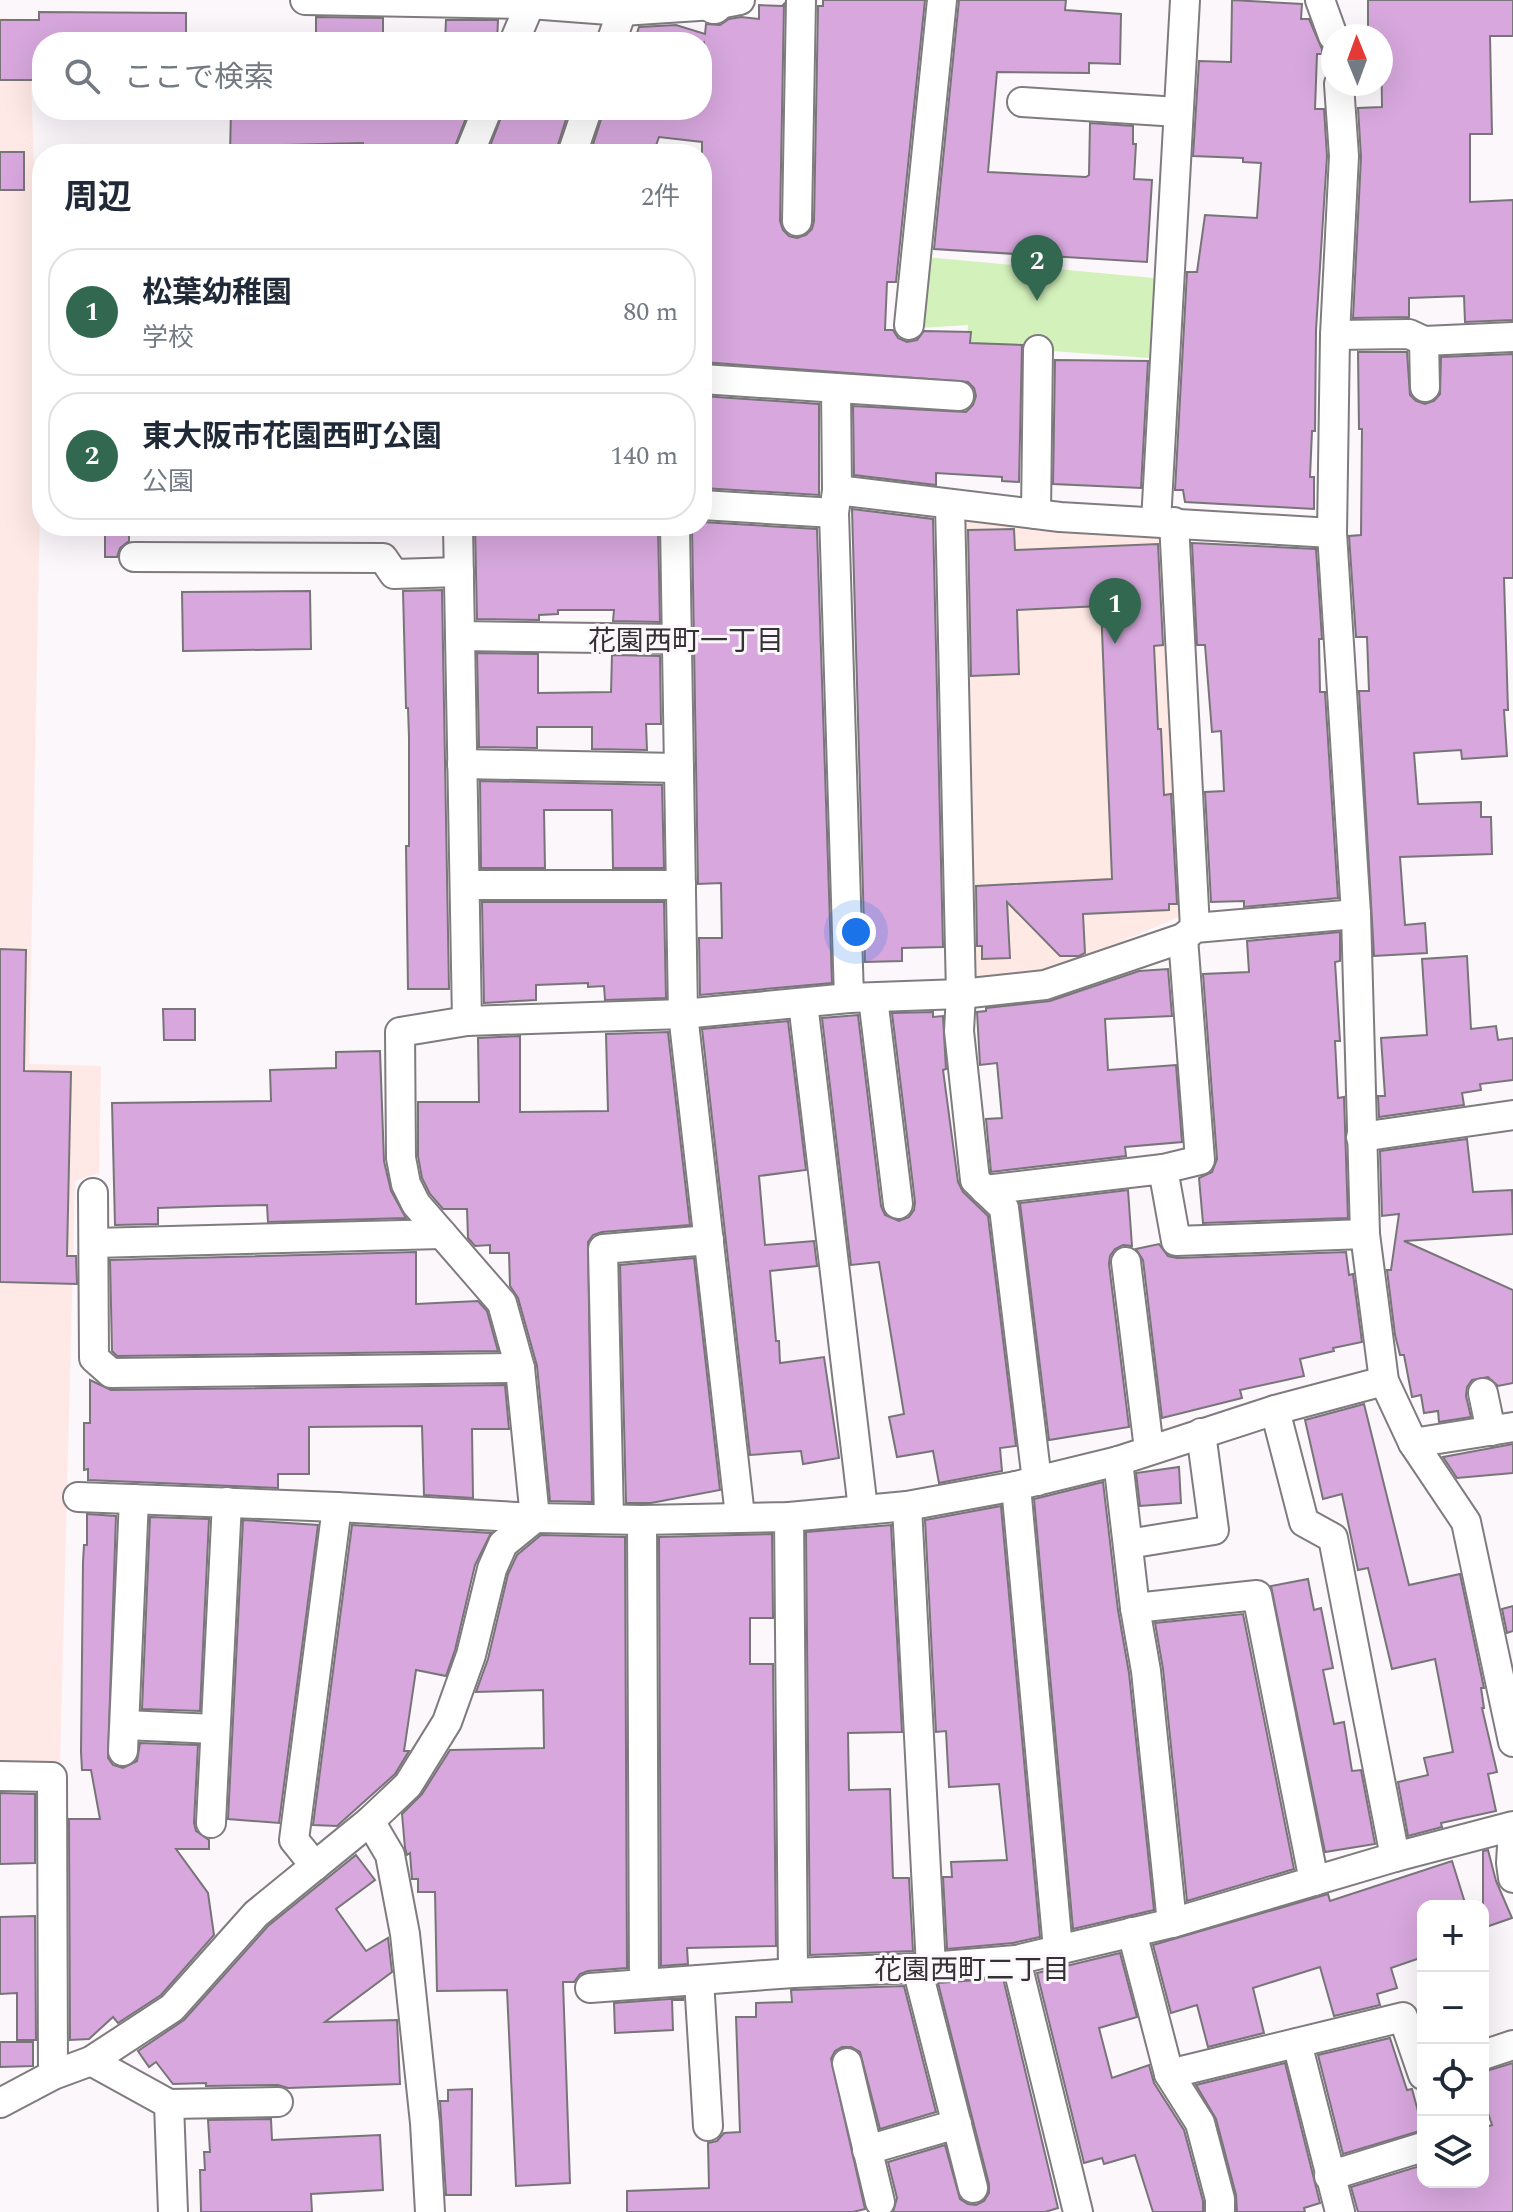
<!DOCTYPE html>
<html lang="ja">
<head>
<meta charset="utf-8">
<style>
	:root { --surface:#fff; --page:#f2f2f3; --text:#1f2937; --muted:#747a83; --line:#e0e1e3; --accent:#31684f }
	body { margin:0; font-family:Spectral,"Noto Sans JP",serif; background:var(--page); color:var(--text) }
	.controls { position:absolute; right:24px; bottom:24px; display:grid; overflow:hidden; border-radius:16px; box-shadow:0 8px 32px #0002 }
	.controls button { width:72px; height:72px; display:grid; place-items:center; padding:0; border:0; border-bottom:2px solid var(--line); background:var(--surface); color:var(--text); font:40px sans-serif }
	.compass { position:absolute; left:1321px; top:24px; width:72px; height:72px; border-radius:50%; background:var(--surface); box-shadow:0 8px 32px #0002; rotate:359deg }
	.you { position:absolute; left:856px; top:932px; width:28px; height:28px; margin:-20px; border:6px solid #fff; border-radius:50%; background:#1a73e8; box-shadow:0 0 0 12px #1a73e833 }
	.badge { display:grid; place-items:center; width:52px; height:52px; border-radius:50%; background:var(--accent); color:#fff; font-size:26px; font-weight:700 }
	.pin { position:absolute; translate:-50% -66px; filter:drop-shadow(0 2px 4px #0008) }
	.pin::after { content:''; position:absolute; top:42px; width:28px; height:24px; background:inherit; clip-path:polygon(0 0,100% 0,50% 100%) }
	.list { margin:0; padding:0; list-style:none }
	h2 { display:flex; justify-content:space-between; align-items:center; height:104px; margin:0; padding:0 32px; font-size:34px }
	h2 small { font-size:26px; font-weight:400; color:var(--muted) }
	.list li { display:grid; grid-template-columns:52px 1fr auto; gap:24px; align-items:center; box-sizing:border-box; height:128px; margin:0 16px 16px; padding:0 16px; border:2px solid var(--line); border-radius:32px }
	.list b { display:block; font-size:30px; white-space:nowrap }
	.list p { margin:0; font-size:26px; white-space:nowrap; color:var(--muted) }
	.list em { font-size:26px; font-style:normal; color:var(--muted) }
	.icon { flex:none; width:44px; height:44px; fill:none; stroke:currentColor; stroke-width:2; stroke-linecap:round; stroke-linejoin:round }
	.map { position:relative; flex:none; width:1513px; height:2212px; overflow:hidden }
	.search { position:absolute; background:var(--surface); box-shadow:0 8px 32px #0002; left:32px; top:32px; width:680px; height:88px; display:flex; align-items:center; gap:20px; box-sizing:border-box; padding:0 28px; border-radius:32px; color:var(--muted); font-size:30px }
	.panel { position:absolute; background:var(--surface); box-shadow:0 8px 32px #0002; left:32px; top:144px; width:680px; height:392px; border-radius:32px }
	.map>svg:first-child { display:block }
	.industrial { fill:#fee9e6 }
	.education { fill:#fee9e4 }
	.green { fill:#d3f1bb }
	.building { fill:#d7a7dd; stroke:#787579; stroke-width:2 }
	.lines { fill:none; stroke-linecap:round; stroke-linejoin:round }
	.minor-casing { stroke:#7f7b7f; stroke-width:32 }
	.tertiary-casing { stroke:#7f7b7f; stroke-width:40 }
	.minor { stroke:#fff; stroke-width:28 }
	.tertiary { stroke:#fff; stroke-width:36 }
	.labels { text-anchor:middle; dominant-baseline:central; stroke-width:6; stroke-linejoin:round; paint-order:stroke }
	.neighbourhood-label { font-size:28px; fill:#343234; stroke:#fbf7fb }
</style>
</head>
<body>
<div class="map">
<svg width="1513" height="2212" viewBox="0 0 1513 2212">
	<rect width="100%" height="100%" fill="#fbf7fb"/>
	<path class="industrial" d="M0,18L29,19L42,404L29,1064L101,1066L99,1173L75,1181L60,1764L0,1763Z"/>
	<path class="education" d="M959,516L1162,531L1181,916L1049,972L973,977Z"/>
	<path class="green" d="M925,257L1154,278L1149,358L1038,350H967L968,325L919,328Z"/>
	<g class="building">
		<path d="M823,0H925L896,282H887L885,330H893L898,338L907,342L917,340L924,331L971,332L970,343L1022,345L1019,482L1002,481V477L936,473V485L854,475L853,406L966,412L973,405L976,396L974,388L968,382L702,362V142L659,137L653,154H590L604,110H702L704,42H634L639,27L676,25L705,34L706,24L720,25L729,19L741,17L759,19V5L782,6L784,4L780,221L783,230L789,236L797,238L806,235L812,229L814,221L818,6H823Z"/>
		<path d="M959,0H1066L1065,10L1121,14L1120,64L1089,63V73L997,72L988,172L1086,177L1089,175L1090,123L1133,126V144H1136L1134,179L1152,180L1147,262L934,249Z"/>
		<path d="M1232,0L1302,4L1301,19H1309L1322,49V54H1317L1315,109H1324L1327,156L1316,330L1315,431H1312L1310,477H1314V509L1185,502L1183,490H1175L1187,272H1197L1205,215L1257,218L1261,163L1243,162V158L1193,156L1199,61L1231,62Z"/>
		<path d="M1368,0H1513V36H1490L1492,134H1470V202L1513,200V320L1465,322L1464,296L1409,298V317L1353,318L1361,157L1358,108L1382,107L1381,36H1368Z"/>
		<path d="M39,12L186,13V42H42V80H0V20H39Z"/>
		<path d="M316,17L383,18V42H316Z"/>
		<path d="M446,20H498L497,42H445Z"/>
		<path d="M231,110H469L452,154H363V143L285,145V154H230Z"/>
		<path d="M504,110H569L555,154H487Z"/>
		<rect x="0" y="152" width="24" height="38"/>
		<path d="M1358,352H1407L1410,395L1416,401L1425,404L1434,401L1440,394L1441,357L1513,354V578H1504L1508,710H1504L1507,756L1462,759L1461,750L1414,753L1418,804L1481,802V817H1491L1492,854L1400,857L1405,925L1425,923L1427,953L1374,956L1359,691H1369L1367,637H1356L1349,536L1361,535L1362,429H1359Z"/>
		<path d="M1055,360L1148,361L1141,488L1053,484Z"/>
		<path d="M702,396L819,404V495L702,488Z"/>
		<path d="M852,509L933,519L943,947L902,948V961L865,962Z"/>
		<path d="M702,522L817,529L832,983L700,995L699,938H722L721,883L698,884L692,526H702Z"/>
		<path d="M105,526H129V541L120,548L117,557H105Z"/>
		<path d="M475,526H658L660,622L613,621L614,610H558V614L539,615V620L477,619Z"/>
		<path d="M1014,529L1015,550L1158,544L1163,645L1154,646L1158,729H1161L1164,795L1171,794L1177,904H1169V910L1083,914L1085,953L1079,956H1060L1007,902L1010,958L982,959V946H977L976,886L1112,879L1101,606L1017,610L1019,674L971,676L968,530Z"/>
		<path d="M1192,543L1316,549L1322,639H1319L1320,692H1325L1338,898L1244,907V901L1211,902L1205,792L1224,791L1221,731L1212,732L1205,645H1197Z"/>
		<path d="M442,590L449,989H408L406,846H409V738L408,708H406L403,591Z"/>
		<path d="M310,591L311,649L183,651L182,592Z"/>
		<path d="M477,653L538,654V693L611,692L612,655L660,656L661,724H646L647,750L592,749V727H537V748L479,747Z"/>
		<path d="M480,781L662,785L664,868H613L612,810H544L545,868H481Z"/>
		<path d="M482,902H664L666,998L605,1000L604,986L588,987V983L536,985V1000L484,1003Z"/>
		<path d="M1340,932V961L1335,962L1340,1041H1335L1338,1098L1344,1097L1348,1218L1203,1223L1199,1178L1212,1172L1217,1159L1203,974L1249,972L1247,941Z"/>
		<path d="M0,949L26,950L24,1071L71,1072L67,1256H76L77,1284L0,1282Z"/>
		<path d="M1467,956L1471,1029L1496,1026L1498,1040L1513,1038V1080L1480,1084L1481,1090L1462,1093L1464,1105L1379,1117L1378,1096H1385L1381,1038L1427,1035L1422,959Z"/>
		<path d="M1168,969L1172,1016L1105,1019L1108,1070L1176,1065L1182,1142L1125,1147L1126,1156L991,1172L986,1119L1002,1118L997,1063L980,1065L977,1012L986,1011V1008L1050,1001L1139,971Z"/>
		<path d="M163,1009H195V1040H164Z"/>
		<path d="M933,1012V1017L943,1016L946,1069L943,1070L958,1182L963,1192L988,1216L1016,1446L1000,1448L1002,1471L939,1483L933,1451L897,1457L889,1417L904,1414L879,1262L851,1265L822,1018L858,1015L881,1206L885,1215L899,1221L909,1217L914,1210L915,1202L892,1013Z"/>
		<path d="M788,1021L806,1170L759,1176L765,1245L814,1241L817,1266L770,1271L776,1341H779L780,1363L824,1357L839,1458L803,1464L801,1451L750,1455L702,1029Z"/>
		<path d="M668,1032L690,1225L602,1232L593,1235L588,1242L592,1502L550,1501L537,1366L518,1298L510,1286L509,1253H490V1245L475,1246L468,1238L467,1209H443L430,1194L422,1178L418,1156V1102H479L478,1038L520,1036V1112L608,1111L606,1034Z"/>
		<path d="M380,1051L384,1161L391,1191L406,1218L268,1222L267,1205L217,1206L158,1208V1224L115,1225L112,1103L271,1101L270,1070L336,1068V1052Z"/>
		<path d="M1467,1139L1473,1192L1512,1190L1513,1234L1404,1241L1513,1290V1383L1498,1386L1488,1377L1472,1380L1467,1387L1466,1396L1471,1417L1439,1422L1438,1411L1424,1413L1421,1395L1412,1397L1404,1355H1400L1395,1335L1387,1270H1391L1399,1214L1382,1216L1380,1151Z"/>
		<path d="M1128,1190L1132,1246L1123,1245L1115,1249L1110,1256L1109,1264L1129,1427L1049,1440L1020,1203Z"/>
		<path d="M1159,1244L1168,1256L1177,1258L1346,1252L1349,1275L1353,1274L1362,1342L1333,1348L1334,1351L1300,1359L1304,1376L1240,1390L1242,1398L1162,1418L1143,1260L1136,1249Z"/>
		<path d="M416,1252V1304L478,1301L487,1311L498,1351L117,1356L112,1351L110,1260Z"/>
		<path d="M694,1258L720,1490L651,1503H626L620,1265Z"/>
		<path d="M90,1380L111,1390L505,1385L509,1429H472L473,1498L424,1495L422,1426L309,1427V1474H278V1488L88,1480V1469L84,1470V1423H90Z"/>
		<path d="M1364,1404L1409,1585L1460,1574L1484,1688H1481L1484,1708H1482L1497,1772L1488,1774L1496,1811L1441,1823L1442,1827L1408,1836L1398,1782L1428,1775L1424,1758L1453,1752L1435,1659L1392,1669L1368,1568L1358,1570L1342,1494L1323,1499L1305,1420Z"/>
		<path d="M1513,1444V1473L1457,1478L1443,1457Z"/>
		<path d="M1179,1467L1181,1503L1140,1506L1136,1473Z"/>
		<path d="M1103,1482L1118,1610L1129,1673L1154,1910L1073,1929L1034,1499Z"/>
		<path d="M1001,1506L1040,1937L1013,1943L947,1949L943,1877H952L951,1862L1007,1860L999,1784L949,1787L946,1731L936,1732L925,1520Z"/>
		<path d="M87,1514L116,1516L108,1758L113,1765L123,1768L137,1761L140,1743L198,1745L194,1823L196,1831L209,1840V1849H176L208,1893L214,1935L161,1995L118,2023L113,2017L89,2039L70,2040L69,1819H100L91,1770H82L81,1752L83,1562L84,1545H87Z"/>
		<path d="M150,1517L209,1519L200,1711L142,1709Z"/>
		<path d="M243,1520L318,1525L279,1823L228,1819Z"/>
		<path d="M352,1525L491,1533L475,1565L455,1650L446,1676L416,1670L404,1751H409L395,1774L337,1826L313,1825Z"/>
		<path d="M891,1525L902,1732L848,1733L849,1790L890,1789L893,1878H909L913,1951L810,1955L806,1532Z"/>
		<path d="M772,1534L773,1618H750V1664H773L776,1946L687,1948L688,1964L661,1966L659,1537Z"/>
		<path d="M541,1535L625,1537L627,1968L588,1971L580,1974L574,1982H563L570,2183L516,2186L507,1990L437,1991L435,1892H418V1879H412L410,1853L407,1855L405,1848L402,1814L422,1794L450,1750L544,1748L543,1690L476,1692L488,1659L508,1574L517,1555Z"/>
		<path d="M1308,1579L1314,1610L1321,1608L1333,1668L1323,1670L1334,1724L1344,1722L1352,1771L1361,1770L1375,1844L1325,1852L1271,1586Z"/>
		<path d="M1513,1606V1631L1507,1633L1502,1609Z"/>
		<path d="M1243,1614L1294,1869L1187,1901L1163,1669L1155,1623Z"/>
		<path d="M0,1793L35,1794V1863L0,1864Z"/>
		<path d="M1488,1850L1496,1881L1512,1918L1483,1928V1851Z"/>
		<path d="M356,1855L375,1880L336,1909L366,1951L388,1938L392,1972L325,2022L397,2020L400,2084L288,2088L278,2085L206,2086V2083L173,2084L156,2062L149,2067L138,2051L184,2020L268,1926Z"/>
		<path d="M1452,1861L1466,1906H1423V1957L1391,1968L1397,1988L1377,1994L1380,2005L1334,2016L1320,1967L1253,1988L1264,2033L1208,2047L1197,2005L1171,2013L1153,1945L1328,1894L1330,1901Z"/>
		<path d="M35,1916L36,2040H17V1993L0,1994V1917Z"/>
		<path d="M1120,1953L1137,2017L1099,2028L1112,2078L1149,2065L1154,2083L1184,2130L1203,2201V2212H1153L1135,2155L1104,2164L1102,2158L1084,2163L1037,1973Z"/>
		<path d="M1003,1978L1058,2208L1045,2212H893L897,2198L888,2162L945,2145L960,2199L968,2204L976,2205L984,2201L989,2193V2184L938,1983Z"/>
		<path d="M904,1986L936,2112L880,2129L860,2052L851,2047H842L835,2051L831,2059L865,2209L853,2212H627V2191L709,2188L708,2143L717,2141L724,2133L740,2132L736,2017H756V2003L792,2002L791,1990Z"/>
		<path d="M683,1998V2000H672L673,2030L615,2033L614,2003Z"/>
		<path d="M1390,2038L1407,2090L1412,2089L1423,2130L1343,2154L1318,2055Z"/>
		<path d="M0,2042H33V2066L0,2067Z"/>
		<path d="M1285,2063L1320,2203L1304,2208L1305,2212H1237L1236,2195L1216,2119L1196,2085Z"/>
		<path d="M1513,2063V2212H1358L1351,2187L1423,2165V2182H1483V2128L1492,2125L1483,2098V2072Z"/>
		<path d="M472,2089L471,2195H446L440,2101H448V2090Z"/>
		<path d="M271,2119L272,2140L380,2135L383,2190L311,2194L312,2212H201L200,2170H205L204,2152H210L208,2120Z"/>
	</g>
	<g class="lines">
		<defs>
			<g id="minor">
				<path d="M305,0L530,4L622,11L714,5L740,0"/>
				<path d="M1320,0L1333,36"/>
				<path d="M514,42L530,4"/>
				<path d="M611,42L622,11"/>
				<path d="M1339,84L1344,156L1335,335L1332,533L1356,914L1365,1234L1384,1381L1413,1443L1466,1522L1513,1742"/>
				<path d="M1022,102L1178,112"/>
				<path d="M469,154L487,110"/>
				<path d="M572,154L587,110"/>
				<path d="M797,221L801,0"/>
				<path d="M909,325L942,0"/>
				<path d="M1335,335L1409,334L1424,341L1425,387"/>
				<path d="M1424,341L1513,337"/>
				<path d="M702,379L959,396"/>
				<path d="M836,388L837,490"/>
				<path d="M702,505L834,513"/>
				<path d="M950,505L961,994L959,1031L975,1180L1004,1208L1037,1481"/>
				<path d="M1036,514L1038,350"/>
				<path d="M1156,522L1185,0"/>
				<path d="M1174,522L1195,928"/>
				<path d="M458,526L467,1021"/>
				<path d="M675,526L683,1014L740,1516"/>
				<path d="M134,557L383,558L394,574L459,572"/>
				<path d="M460,636L677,639"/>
				<path d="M462,764L679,768"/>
				<path d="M465,885H681"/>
				<path d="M849,998L834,513L837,490L1060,517L1332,533"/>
				<path d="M873,998L898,1204"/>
				<path d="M803,1003L863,1509"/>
				<path d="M1361,1137L1513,1115"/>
				<path d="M1163,1169L1200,1160L1183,938"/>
				<path d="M985,1190L1163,1169L1176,1241L1365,1234"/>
				<path d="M93,1193L94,1358L111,1373L520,1368"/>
				<path d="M94,1243L442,1234"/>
				<path d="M1126,1262L1149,1449"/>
				<path d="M1483,1393L1491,1431"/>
				<path d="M1275,1410L1304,1522L1333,1538L1395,1857"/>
				<path d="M1413,1443L1513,1427"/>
				<path d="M1118,1461L1135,1608L1146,1671L1172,1923"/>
				<path d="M1016,1486L1058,1949"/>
				<path d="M78,1497L337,1507L535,1518L642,1520L789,1517L907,1506L1016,1486L1118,1461L1275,1410L1384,1381"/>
				<path d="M907,1506L931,1967"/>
				<path d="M789,1517L793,1973L917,1968L1016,1960L1172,1923L1395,1857L1513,1826"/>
				<path d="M535,1518L520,1368L502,1303L416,1204L406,1184L401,1158L400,1032L467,1021L683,1014L849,998L961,994L1045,985L1183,938L1195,928L1356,914"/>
				<path d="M609,1519L603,1249L709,1240"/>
				<path d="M642,1520L644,1984"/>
				<path d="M1128,1544L1214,1530L1201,1433"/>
				<path d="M1135,1608L1257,1595L1314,1881"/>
				<path d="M125,1725L215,1729"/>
				<path d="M123,1751L134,1499"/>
				<path d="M0,1776L52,1777L53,2075"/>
				<path d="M370,1821L390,1855L405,1934L425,2123L430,2212"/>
				<path d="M211,1823L227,1502"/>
				<path d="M1513,1829L1511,1863L1513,1878"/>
				<path d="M315,1866L294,1840L337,1507"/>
				<path d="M1132,1932L1169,2074L1200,2123L1220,2199V2212"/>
				<path d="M1016,1960L1078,2212"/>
				<path d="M917,1968L973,2188"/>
				<path d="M699,1980L708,2126"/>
				<path d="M590,1988L793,1973"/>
				<path d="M1297,2043L1340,2212"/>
				<path d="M1483,2055L1513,2045"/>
				<path d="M91,2061L169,2104L173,2212"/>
				<path d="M847,2063L880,2202"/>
				<path d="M1169,2074L1403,2017L1423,2075"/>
				<path d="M0,2103L53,2075L91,2061L172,2008L256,1914L370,1821L408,1785L447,1722L471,1655L492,1569L503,1544L535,1518"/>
				<path d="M169,2104L278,2102"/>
				<path d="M867,2150L957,2124"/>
				<path d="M1329,2176L1423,2147"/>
			</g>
			<path id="tertiary" d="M714,5L715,0"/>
		</defs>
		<use href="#minor" class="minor-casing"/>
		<use href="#tertiary" class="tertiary-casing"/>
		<use href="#minor" class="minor"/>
		<use href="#tertiary" class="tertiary"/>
	</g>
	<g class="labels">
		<g class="neighbourhood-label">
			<text x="686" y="641">花園西町一丁目</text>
			<text x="972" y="1970">花園西町二丁目</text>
		</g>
	</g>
</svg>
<div class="controls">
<button>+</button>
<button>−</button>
<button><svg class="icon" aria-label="locate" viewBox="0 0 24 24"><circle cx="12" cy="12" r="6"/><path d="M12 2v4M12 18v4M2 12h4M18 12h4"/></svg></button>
<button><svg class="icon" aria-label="layers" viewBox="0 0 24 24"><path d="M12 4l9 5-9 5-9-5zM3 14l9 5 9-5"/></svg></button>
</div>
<svg class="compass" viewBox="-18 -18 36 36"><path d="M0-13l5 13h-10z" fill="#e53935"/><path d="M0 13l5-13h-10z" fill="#747a83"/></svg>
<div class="you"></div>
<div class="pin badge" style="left:1115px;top:644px">1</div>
<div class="pin badge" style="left:1037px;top:301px">2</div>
<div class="search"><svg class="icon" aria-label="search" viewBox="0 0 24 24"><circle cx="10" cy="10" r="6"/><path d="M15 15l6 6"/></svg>ここで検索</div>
<section class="panel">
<h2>周辺<small>2件</small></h2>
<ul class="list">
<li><span class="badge">1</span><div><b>松葉幼稚園</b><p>学校</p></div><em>80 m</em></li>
<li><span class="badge">2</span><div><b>東大阪市花園西町公園</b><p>公園</p></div><em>140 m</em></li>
</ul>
</section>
</div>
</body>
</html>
